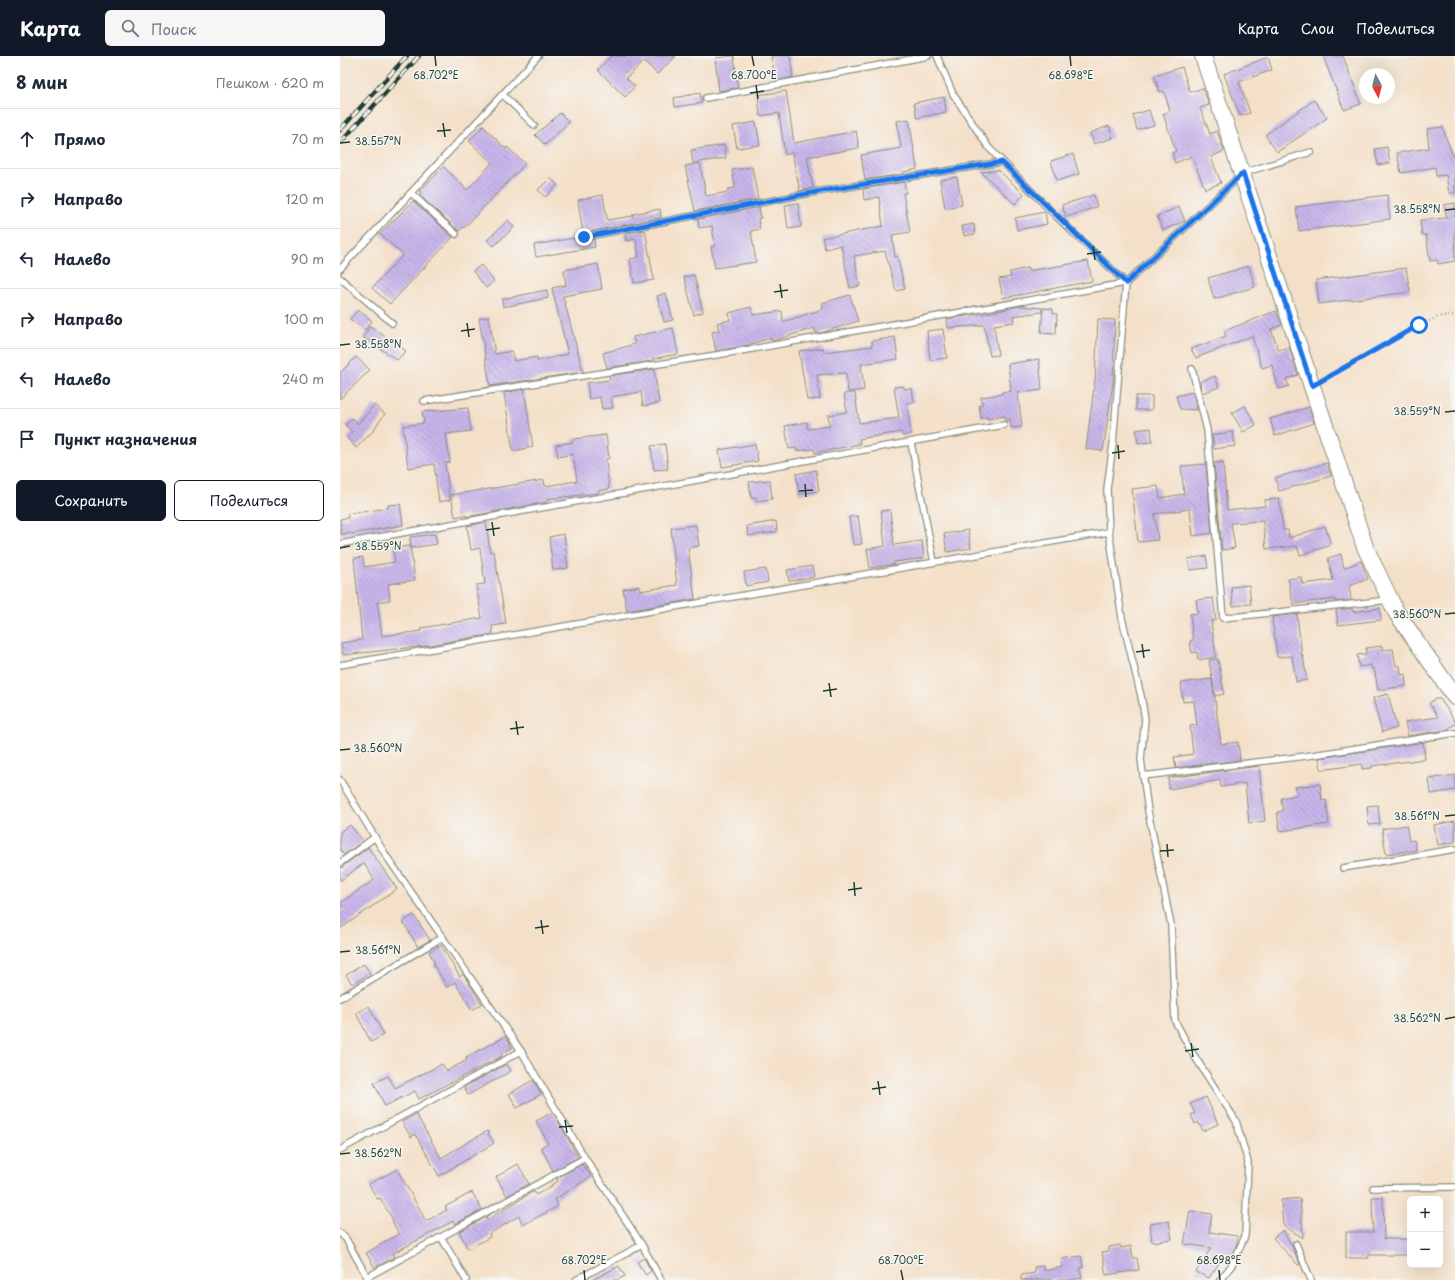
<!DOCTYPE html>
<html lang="ru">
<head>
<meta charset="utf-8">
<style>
	:root { --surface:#fff; --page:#f6f6f7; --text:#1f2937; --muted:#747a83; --line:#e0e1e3; --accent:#111827 }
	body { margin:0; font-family:"Playpen Sans",sans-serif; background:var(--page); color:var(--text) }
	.controls { position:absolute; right:12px; bottom:12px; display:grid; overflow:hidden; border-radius:6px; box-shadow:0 4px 16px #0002 }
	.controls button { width:36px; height:36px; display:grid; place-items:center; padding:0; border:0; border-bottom:1px solid var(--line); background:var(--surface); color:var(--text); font:20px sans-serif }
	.compass { position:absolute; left:1019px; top:12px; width:36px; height:36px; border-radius:50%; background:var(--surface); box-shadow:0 4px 16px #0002; rotate:173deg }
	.stop { position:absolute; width:12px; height:12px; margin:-9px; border:3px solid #1a73e8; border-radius:50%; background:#fff }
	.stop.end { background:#1a73e8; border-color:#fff; box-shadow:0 1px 4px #0008 }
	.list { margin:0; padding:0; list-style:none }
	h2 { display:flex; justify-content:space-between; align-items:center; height:52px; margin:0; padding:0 16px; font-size:17px }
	h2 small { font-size:13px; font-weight:400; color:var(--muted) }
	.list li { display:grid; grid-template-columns:26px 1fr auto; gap:12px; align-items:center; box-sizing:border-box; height:60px; padding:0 16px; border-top:1px solid var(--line) }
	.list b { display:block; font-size:15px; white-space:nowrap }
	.list em { font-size:13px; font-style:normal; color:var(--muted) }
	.actions { display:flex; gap:8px; padding:12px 16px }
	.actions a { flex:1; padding:9px 0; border:1px solid var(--accent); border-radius:6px; text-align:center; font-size:14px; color:var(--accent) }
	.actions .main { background:var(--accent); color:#fff }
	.icon { flex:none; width:22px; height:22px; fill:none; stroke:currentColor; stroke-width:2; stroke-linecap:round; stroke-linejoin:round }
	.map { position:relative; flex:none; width:1115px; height:1224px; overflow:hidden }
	header { display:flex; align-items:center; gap:24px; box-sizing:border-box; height:56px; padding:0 20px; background:var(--accent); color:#fff }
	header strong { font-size:19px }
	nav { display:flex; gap:22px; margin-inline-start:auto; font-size:14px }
	.search { width:280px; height:36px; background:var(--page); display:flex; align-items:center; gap:10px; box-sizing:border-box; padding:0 14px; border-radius:6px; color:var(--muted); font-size:15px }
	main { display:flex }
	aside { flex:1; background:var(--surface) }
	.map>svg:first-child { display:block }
	.building { fill:url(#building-back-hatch) }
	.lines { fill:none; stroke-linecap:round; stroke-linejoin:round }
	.lane-casing { stroke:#8a8e7e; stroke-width:8 }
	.secondary-casing { stroke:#8a8e7e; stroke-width:18 }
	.path { stroke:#8a8e7e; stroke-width:2; stroke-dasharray:1 3; stroke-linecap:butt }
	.lane { stroke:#fff; stroke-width:5.5 }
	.secondary { stroke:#fff; stroke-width:16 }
	.rail-casing { stroke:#1f3d34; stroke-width:4.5 }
	.rail { stroke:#f6f6f2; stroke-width:3; stroke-dasharray:9; stroke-linecap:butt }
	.route { stroke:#1a73e8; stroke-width:5 }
	.ticks { fill:none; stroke:#1f3d34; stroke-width:1.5 }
	.ticks-label { font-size:10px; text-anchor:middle; fill:#1f3d34; stroke:#f6f6f2; stroke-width:3; stroke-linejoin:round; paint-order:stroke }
</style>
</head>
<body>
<header>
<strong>Карта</strong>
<div class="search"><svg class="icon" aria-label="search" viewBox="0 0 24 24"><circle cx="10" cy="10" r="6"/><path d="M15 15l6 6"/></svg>Поиск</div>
<nav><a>Карта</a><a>Слои</a><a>Поделиться</a></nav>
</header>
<main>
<aside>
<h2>8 мин<small>Пешком · 620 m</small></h2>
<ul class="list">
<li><svg class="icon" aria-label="ahead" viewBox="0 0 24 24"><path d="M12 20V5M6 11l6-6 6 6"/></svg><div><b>Прямо</b></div><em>70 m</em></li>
<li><svg class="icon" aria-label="right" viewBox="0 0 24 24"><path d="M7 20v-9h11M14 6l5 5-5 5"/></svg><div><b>Направо</b></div><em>120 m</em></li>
<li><svg class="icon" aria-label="left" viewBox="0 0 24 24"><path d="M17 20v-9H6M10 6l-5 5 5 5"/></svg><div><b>Налево</b></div><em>90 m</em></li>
<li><svg class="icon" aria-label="right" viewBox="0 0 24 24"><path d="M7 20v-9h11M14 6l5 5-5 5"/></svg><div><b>Направо</b></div><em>100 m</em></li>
<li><svg class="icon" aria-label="left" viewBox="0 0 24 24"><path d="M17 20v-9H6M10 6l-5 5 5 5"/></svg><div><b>Налево</b></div><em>240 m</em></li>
<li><svg class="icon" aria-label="arrive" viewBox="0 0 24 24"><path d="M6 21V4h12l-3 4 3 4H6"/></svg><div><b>Пункт назначения</b></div></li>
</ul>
<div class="actions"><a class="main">Сохранить</a><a>Поделиться</a></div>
</aside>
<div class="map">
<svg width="1115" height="1224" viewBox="0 0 1115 1224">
	<defs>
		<pattern id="building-back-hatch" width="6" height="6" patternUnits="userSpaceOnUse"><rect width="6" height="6" fill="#c9b6eb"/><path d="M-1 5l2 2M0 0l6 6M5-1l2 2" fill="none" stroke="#a395bf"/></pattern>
	</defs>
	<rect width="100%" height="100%" fill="#f6f6f2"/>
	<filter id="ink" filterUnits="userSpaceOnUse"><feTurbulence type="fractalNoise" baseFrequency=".025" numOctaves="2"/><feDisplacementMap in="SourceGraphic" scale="8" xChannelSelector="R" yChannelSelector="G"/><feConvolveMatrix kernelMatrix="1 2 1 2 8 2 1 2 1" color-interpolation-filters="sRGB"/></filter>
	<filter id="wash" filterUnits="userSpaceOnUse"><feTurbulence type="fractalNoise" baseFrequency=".012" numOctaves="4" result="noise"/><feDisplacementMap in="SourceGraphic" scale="16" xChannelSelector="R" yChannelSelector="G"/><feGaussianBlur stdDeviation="0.9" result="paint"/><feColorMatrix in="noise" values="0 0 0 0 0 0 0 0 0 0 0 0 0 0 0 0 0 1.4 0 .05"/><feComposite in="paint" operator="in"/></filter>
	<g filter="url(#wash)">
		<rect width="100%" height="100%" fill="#f4e0c9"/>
		<g id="blocks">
			<g class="building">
				<path d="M271,0H336L317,18L304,5L286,22L295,30L285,41L258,14Z"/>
				<path d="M394,0L398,32L379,35L375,2Z"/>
				<path d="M431,0H450L453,21L436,25Z"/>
				<path d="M983,0H1003L1021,48L1004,54Z"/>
				<path d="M928,1L932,14L899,26L910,57L900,60L884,18Z"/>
				<path d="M842,11L850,36L863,32L869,49L860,52L870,78L877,75L884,95L871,101L881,127L865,133L852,100L835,107L832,97L836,95L823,58L830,55L824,35L820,36L814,20Z"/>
				<path d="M446,35L454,87L516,75L519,92L467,101L473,132L460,135L452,97L445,99L439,57L420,60L418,39Z"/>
				<path d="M360,37L362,47L335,51L334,42Z"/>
				<path d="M604,41L606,56L577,62L574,47Z"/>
				<path d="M974,44L987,62L937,96L925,79Z"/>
				<path d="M809,54L814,69L797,74L793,59Z"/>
				<path d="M220,57L229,66L205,89L195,79Z"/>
				<path d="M569,63L577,113L563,116V118L525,124L521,99L561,92L557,65Z"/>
				<path d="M416,66L420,89L397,92L393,70Z"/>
				<path d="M143,70L166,93L167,91L185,108L124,172L123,171L119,175L79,139L81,137L79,135L104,111L127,134L152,107L129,85Z"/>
				<path d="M769,70L773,82L754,88L750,77Z"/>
				<path d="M1103,71L1105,79L1115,105V137H1109L1106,119L1096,120L1095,111L1061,117L1057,97L1089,92L1087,73Z"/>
				<path d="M384,89L386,102L353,107L351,94Z"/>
				<path d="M1047,91L1050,107L1038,109L1035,93Z"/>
				<path d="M733,98L739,118L717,125L711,105Z"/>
				<path d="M360,107L366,140L388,136V133L395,132L392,114L412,111L418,143L355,155L345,110Z"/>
				<path d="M658,114L684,138L675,148L641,116Z"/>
				<path d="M617,121L622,149L605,152L600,124Z"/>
				<path d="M210,122L218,129L205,141L198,134Z"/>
				<path d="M564,126L566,137H563L570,176L552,179L555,201L557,200L565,233L556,235L545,195L514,200L520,230L510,232L501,189L485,193L482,182L543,170L539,141L524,144L523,133Z"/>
				<path d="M263,139L267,164L293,160V158L320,153L321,162L243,177L238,144Z"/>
				<path d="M754,139L757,151L726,161L722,149Z"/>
				<path d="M1047,139L1050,163L959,175L956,151Z"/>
				<path d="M73,145L113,181L50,248L32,232L63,199L40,178Z"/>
				<path d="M458,147L461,171L448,173L445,149Z"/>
				<path d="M1115,147V205L1098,208L1097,204L1090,205L1086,179H1082L1080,164L1107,162L1104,149Z"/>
				<path d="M419,151L421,162H418L420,173L411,175L416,206L375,212L371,191L375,190L372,170L359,172L358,163Z"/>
				<path d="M839,151L845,165L823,174L817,160Z"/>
				<path d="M705,156L707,168L677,174L675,162Z"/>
				<path d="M168,164L174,171L154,190L147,184Z"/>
				<path d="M634,168L635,178L624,180L622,170Z"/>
				<path d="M305,174L314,224L294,227L290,203L299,201L296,183L286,185L285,177Z"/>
				<path d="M240,181L243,185L254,183L255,191L196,201L194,189Z"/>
				<path d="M748,205L752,225L663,242L659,223L671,221L670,216L688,212V215Z"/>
				<path d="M258,208L262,233L223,240L243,316L150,330L139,262L149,261L155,298L172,295L174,305L197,301V305L228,298L212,232L226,229L224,214Z"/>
				<path d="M141,209L154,225L146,232L133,215Z"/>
				<path d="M909,210L915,231L874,243L868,222Z"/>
				<path d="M1066,212L1070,236L979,248L976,224Z"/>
				<path d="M354,219L363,256L354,259L344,221Z"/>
				<path d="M207,234L208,242L163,251L162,243Z"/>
				<path d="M326,237L333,264L324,266L317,240Z"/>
				<path d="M510,239L518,265L481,277H476L474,272L439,283L432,285L431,282L404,290L376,295L372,276L379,274L377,267L390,264L389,257L411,251L413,259L442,255L443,266L483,253L482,247Z"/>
				<path d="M680,250L702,252V256L673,260L674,266L654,269L658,299L650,300L644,269L608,272L607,263L653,256Z"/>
				<path d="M703,252L713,253V257L717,258L716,278L701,277Z"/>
				<path d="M18,254L32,265L25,274L10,263Z"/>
				<path d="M936,255L942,269L931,273L938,294L949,291L958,319L946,323L949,330L939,333L932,309L922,312L912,280L856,302L851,293L886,280L884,275Z"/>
				<path d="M758,263L775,264L773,327L763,395L746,393L755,324Z"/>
				<path d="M30,270L66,295L57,304L23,281Z"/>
				<path d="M333,272L338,298L312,303L313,305L267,312L263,297L295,288L293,281Z"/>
				<path d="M603,273L607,302L590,304L587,275Z"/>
				<path d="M555,281L558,303L521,308L524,334L508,336L506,317L477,319L480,343L467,344L459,295L483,292L484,296L532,290V285Z"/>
				<path d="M16,301L30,314L0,343V317Z"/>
				<path d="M699,303L702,334L678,337L682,371L671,372L670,363L665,364V360L648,363V361L641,362L639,349H642L641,341L662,338V336L671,335L668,308Z"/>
				<path d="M314,313L319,347L303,350L301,336L271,341L273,352L262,353L260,341L249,343L247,327L270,324L269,320Z"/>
				<path d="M875,320L879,331L862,337L860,326Z"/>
				<path d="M564,330V333L572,332L574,346L567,347L571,378L562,380L561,376L519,383L520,388L475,397L474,393L456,395V392L449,393L445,370L467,366L468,373L490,370L488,359L507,356L504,338L515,337L519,367L559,362L554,331Z"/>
				<path d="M184,333L193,391L173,395L164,337Z"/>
				<path d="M853,336L857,354L840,353L836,340Z"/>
				<rect x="796" y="340" width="16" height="14"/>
				<path d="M34,349L45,358L33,374L35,373L16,392L7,382L12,376L5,369L13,362L18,368Z"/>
				<path d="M905,350L916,369L903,376L892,357Z"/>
				<path d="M969,351L974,367L935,380L930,363Z"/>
				<path d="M128,352L131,375L106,378L110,406L105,407L110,444L99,446L94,408L68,412L63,370L84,367L82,356Z"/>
				<path d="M811,372L812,386L798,387L796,374Z"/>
				<path d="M893,376L895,390L874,393L872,379Z"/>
				<path d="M266,379L269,402L266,403L269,433L258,435V437L207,443V446L126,461V459L115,461L111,439L204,424L205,430L237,425L233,398L218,401L216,389L233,386V383Z"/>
				<path d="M325,388L328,413L314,414L311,390Z"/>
				<path d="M415,388L418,405L382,411L379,394Z"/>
				<path d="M883,406L887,454L925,450V444L939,442L943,474H948L949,482L985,470L991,489L960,499L957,490L926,493L923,465L891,467L895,492L882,494L874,407Z"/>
				<path d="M987,407L991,420L939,435L935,422Z"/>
				<path d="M866,408L872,477L853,480L850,453L814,458L818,484L798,486L792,433L818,430L820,442L844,438L841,410Z"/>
				<path d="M476,414L479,435L459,438L456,418Z"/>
				<path d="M430,424L432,443L416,445V441L411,442L409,426Z"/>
				<path d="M60,448L63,469L11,478L10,477L1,478L0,463L8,462L7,458L48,452V449Z"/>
				<path d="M550,454L554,489L582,485L584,502L554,506L555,508L530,512L527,493L545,490L541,455Z"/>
				<path d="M518,460L522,488L513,489L509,461Z"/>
				<path d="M436,465L437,476L408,480L407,470Z"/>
				<path d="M146,466L150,496H154L166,568L152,570L153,578L84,590L3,599L1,587L22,584L14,502L23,501L24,511L55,506L53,492L70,490L75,524L48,528L50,544L37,546L42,580L82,575L81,572L142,562L136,529L145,528L140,492L131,494L127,470Z"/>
				<path d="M356,469L359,490L348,492L355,543L287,555L283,533L299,530L300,535L337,529L331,472Z"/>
				<path d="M628,474L631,492L607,496L604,478Z"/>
				<path d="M95,478L97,488L71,492L70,481Z"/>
				<path d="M224,478L228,512L213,514L209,481Z"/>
				<path d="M1001,498L1004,512L1021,505L1028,523L1009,530L1011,544L995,546V543L953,548L948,523L961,521L962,528L993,524L988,502Z"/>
				<path d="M866,500L868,512L850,514L848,503Z"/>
				<path d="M472,510L474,521L449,525L447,514Z"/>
				<path d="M426,513L428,526L406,530L404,516Z"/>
				<path d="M909,529L911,548L893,550L891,531Z"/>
				<path d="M873,542L876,564L871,565L876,601L858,604L857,596L852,597L850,585L853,584L850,558L858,557L856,544Z"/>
				<path d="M1012,552L1013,556L1040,552L1041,564L998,569L996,554Z"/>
				<path d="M957,558L962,601L963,600L967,624L956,626L952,600L937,601L932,561Z"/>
				<path d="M1042,590L1043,594L1053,593L1056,610H1060L1061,619L1065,618L1066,630L1038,634L1034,612L1031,613V609L1019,611L1017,599L1026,598V592Z"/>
				<path d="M878,603L884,638L875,640L869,604Z"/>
				<path d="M872,623L881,688L898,686L900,704L836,712L834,701L853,698L850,670L857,669L854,645L843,646L841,627Z"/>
				<path d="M1048,638L1057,672L1042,676L1033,642Z"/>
				<path d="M1096,643H1100L1115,665V668L1106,674L1068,680L1065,666L1098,661L1089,647Z"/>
				<path d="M1083,686L1085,703L1032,710V712L1022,713V708L981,714L979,702Z"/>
				<path d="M919,710L925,765L909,767L905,727L881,731L880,724L829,733L828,722Z"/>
				<path d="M1115,719V734L1091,738L1089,723Z"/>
				<path d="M980,728L982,745L986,744L989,768L940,775L937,756L943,755L941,742L957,739L955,731Z"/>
				<path d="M1038,749L1040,768L1029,769L1027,750Z"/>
				<path d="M1115,765V786L1098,789L1094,769Z"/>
				<path d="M10,769L23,785L4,799L0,793V776Z"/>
				<path d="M1066,769L1069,785L1074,784L1076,794L1046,798L1042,773Z"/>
				<path d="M28,791L57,833L0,873V857L4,855L0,847L34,824L24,807L0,825V813Z"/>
				<path d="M74,859L90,884L78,891L63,866Z"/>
				<path d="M101,889L120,921L123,918L142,948L132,954L115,926L107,931L93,908L95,907L89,896Z"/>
				<path d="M24,908L30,917L12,928L6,919Z"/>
				<path d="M29,950L44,979L31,986L16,957Z"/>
				<path d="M166,980L172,992L161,998L162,1000L79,1043L75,1035L45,1050L34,1027L48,1020L55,1032L102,1008L107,1015L127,1004L126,1001Z"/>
				<path d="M167,1008L171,1015L128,1039L124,1031Z"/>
				<path d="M193,1024L201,1038L177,1052L169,1038Z"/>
				<path d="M866,1041L878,1068L863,1075L858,1066L855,1068L851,1059L855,1057L850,1048Z"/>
				<path d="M213,1056L238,1101L213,1115L201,1091L208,1087L196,1065Z"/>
				<path d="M76,1058L101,1102L147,1075L154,1087L99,1120L75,1078L71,1081L62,1066Z"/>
				<path d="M178,1108L189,1128L167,1140L156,1121Z"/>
				<path d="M242,1108L251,1121L215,1143L218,1150L183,1169L179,1160L149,1178L150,1181L128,1193L119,1176L146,1161L147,1164L194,1135L196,1139L212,1130L211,1129L218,1125L217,1122Z"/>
				<path d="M57,1113L86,1165L107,1154L105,1151L132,1136L142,1154L115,1168L113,1165L52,1198L54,1201L35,1212L26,1197L59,1178L52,1165L53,1164L40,1142L37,1143L29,1128Z"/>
				<path d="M1032,1141H1043L1044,1183H1070V1199H1028L1029,1202H1006V1176H1033Z"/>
				<path d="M960,1142L963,1182L943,1169L941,1144Z"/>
				<path d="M850,1155L872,1158L869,1176L897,1180V1187L889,1204L882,1203L869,1222L856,1216L871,1192L844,1188Z"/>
				<path d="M829,1165L832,1183L812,1186L810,1168Z"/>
				<path d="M943,1174L955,1196L960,1208L958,1209L933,1182Z"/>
				<path d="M780,1189L781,1192L791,1190L793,1202H797L799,1214L766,1219L762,1196L769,1195V1191Z"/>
				<path d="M741,1200L743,1212H740L742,1222L731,1224H681V1219L695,1217L694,1211L703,1210L704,1215L722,1211L721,1203Z"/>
				<path d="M304,1202L311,1215L306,1219L297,1206Z"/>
				<path d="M279,1210L285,1220L277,1224H252Z"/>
			</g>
		</g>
	</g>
	<g filter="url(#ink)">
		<use href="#blocks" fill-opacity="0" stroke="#8a8e7e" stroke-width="1"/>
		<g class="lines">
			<defs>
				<g id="lane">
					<path d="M163,39L194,69"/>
					<path d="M366,42L588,0"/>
					<path d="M71,137L116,178"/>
					<path d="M244,181L476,136L662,106"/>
					<path d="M0,213L198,0"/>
					<path d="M0,222L52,267"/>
					<path d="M852,313L867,374L883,562L1049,544"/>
					<path d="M84,345L395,296L786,227L903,117L971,96"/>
					<path d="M571,387L594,506"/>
					<path d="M769,476L782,562L801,640L805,663L801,703L808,755L831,869L835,965L850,993L896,1065L908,1106L905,1180L892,1209L880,1224"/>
					<path d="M0,488L664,369"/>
					<path d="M0,609L769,476L767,433L773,388L786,227L715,159L649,92L613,38L597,0"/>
					<path d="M803,720L966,700L1115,677"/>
					<path d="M0,724L47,801L181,995L245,1102L302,1189L236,1224"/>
					<path d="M0,807L35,781"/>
					<path d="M1003,812L1115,793"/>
					<path d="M0,942L103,881"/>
					<path d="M0,1094L181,995"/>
					<path d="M1033,1132L1115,1131"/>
					<path d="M0,1177L6,1183L27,1221L101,1181"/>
					<path d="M956,1188L971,1224"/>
					<path d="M302,1189L321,1224"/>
					<path d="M126,1224L101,1181L245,1102"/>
				</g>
				<path id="secondary" d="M863,0L1025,491L1056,556L1115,641"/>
			</defs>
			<use href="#lane" class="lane-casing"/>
			<use href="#secondary" class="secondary-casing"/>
			<path class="path" d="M984,323L1079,269L1101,260L1115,259"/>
			<use href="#lane" class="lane"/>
			<use href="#secondary" class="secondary"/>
			<defs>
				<g id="rail">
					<path d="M0,74L67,0"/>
					<path d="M0,87L79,0"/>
				</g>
			</defs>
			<use href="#rail" class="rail-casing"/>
			<use href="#rail" class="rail"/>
		</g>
	</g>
	<g class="lines" filter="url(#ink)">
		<path class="route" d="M244,181L476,136L662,106L786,227L903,117L972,330L1079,269"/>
	</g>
	<path class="ticks" d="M95,0L96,10M412,0L414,10M730,0L731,10M416,29L418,43M410,37L424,35M103,67L105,81M97,75L111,74M0,87L10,86M1105,154L1115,153M753,190L755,204M747,198L761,196M440,228L442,242M434,236L448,234M127,267L129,281M121,275L135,273M0,289L10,288M1105,356L1115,355M778,389L779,403M772,397L785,395M465,428L466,441M459,435L473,434M152,466L154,480M146,474L160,472M0,492L10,490M1105,558L1115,557M802,588L804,602M796,596L810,594M489,627L491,641M483,635L497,633M176,665L178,679M170,673L184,671M0,694L10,693M1105,760L1115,759M827,788L828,801M820,795L834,794M514,826L515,840M508,834L522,832M201,864L203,878M195,872L209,870M0,896L10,895M1105,963L1115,961M851,987L853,1001M845,995L859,993M538,1025L540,1039M532,1033L546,1031M225,1064L227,1077M219,1071L233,1070M0,1098L10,1097M244,1214L245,1224M561,1214L563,1224M879,1214L880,1224"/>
	<g class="ticks-label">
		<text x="96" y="23">68.702°E</text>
		<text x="414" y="23">68.700°E</text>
		<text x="731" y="23">68.698°E</text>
		<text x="38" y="89">38.557°N</text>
		<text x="1077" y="157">38.558°N</text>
		<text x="38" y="292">38.558°N</text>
		<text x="1077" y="359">38.559°N</text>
		<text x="38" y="494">38.559°N</text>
		<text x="1077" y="562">38.560°N</text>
		<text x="38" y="696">38.560°N</text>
		<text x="1077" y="764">38.561°N</text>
		<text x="38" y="898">38.561°N</text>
		<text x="1077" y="966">38.562°N</text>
		<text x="38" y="1101">38.562°N</text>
		<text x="244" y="1208">68.702°E</text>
		<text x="561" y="1208">68.700°E</text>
		<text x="879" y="1208">68.698°E</text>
	</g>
</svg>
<div class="controls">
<button>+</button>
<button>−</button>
</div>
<svg class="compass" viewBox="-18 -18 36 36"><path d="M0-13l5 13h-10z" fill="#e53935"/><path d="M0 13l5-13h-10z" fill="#747a83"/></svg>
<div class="stop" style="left:1079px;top:269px"></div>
<div class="stop end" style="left:244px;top:181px"></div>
</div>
</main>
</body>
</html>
